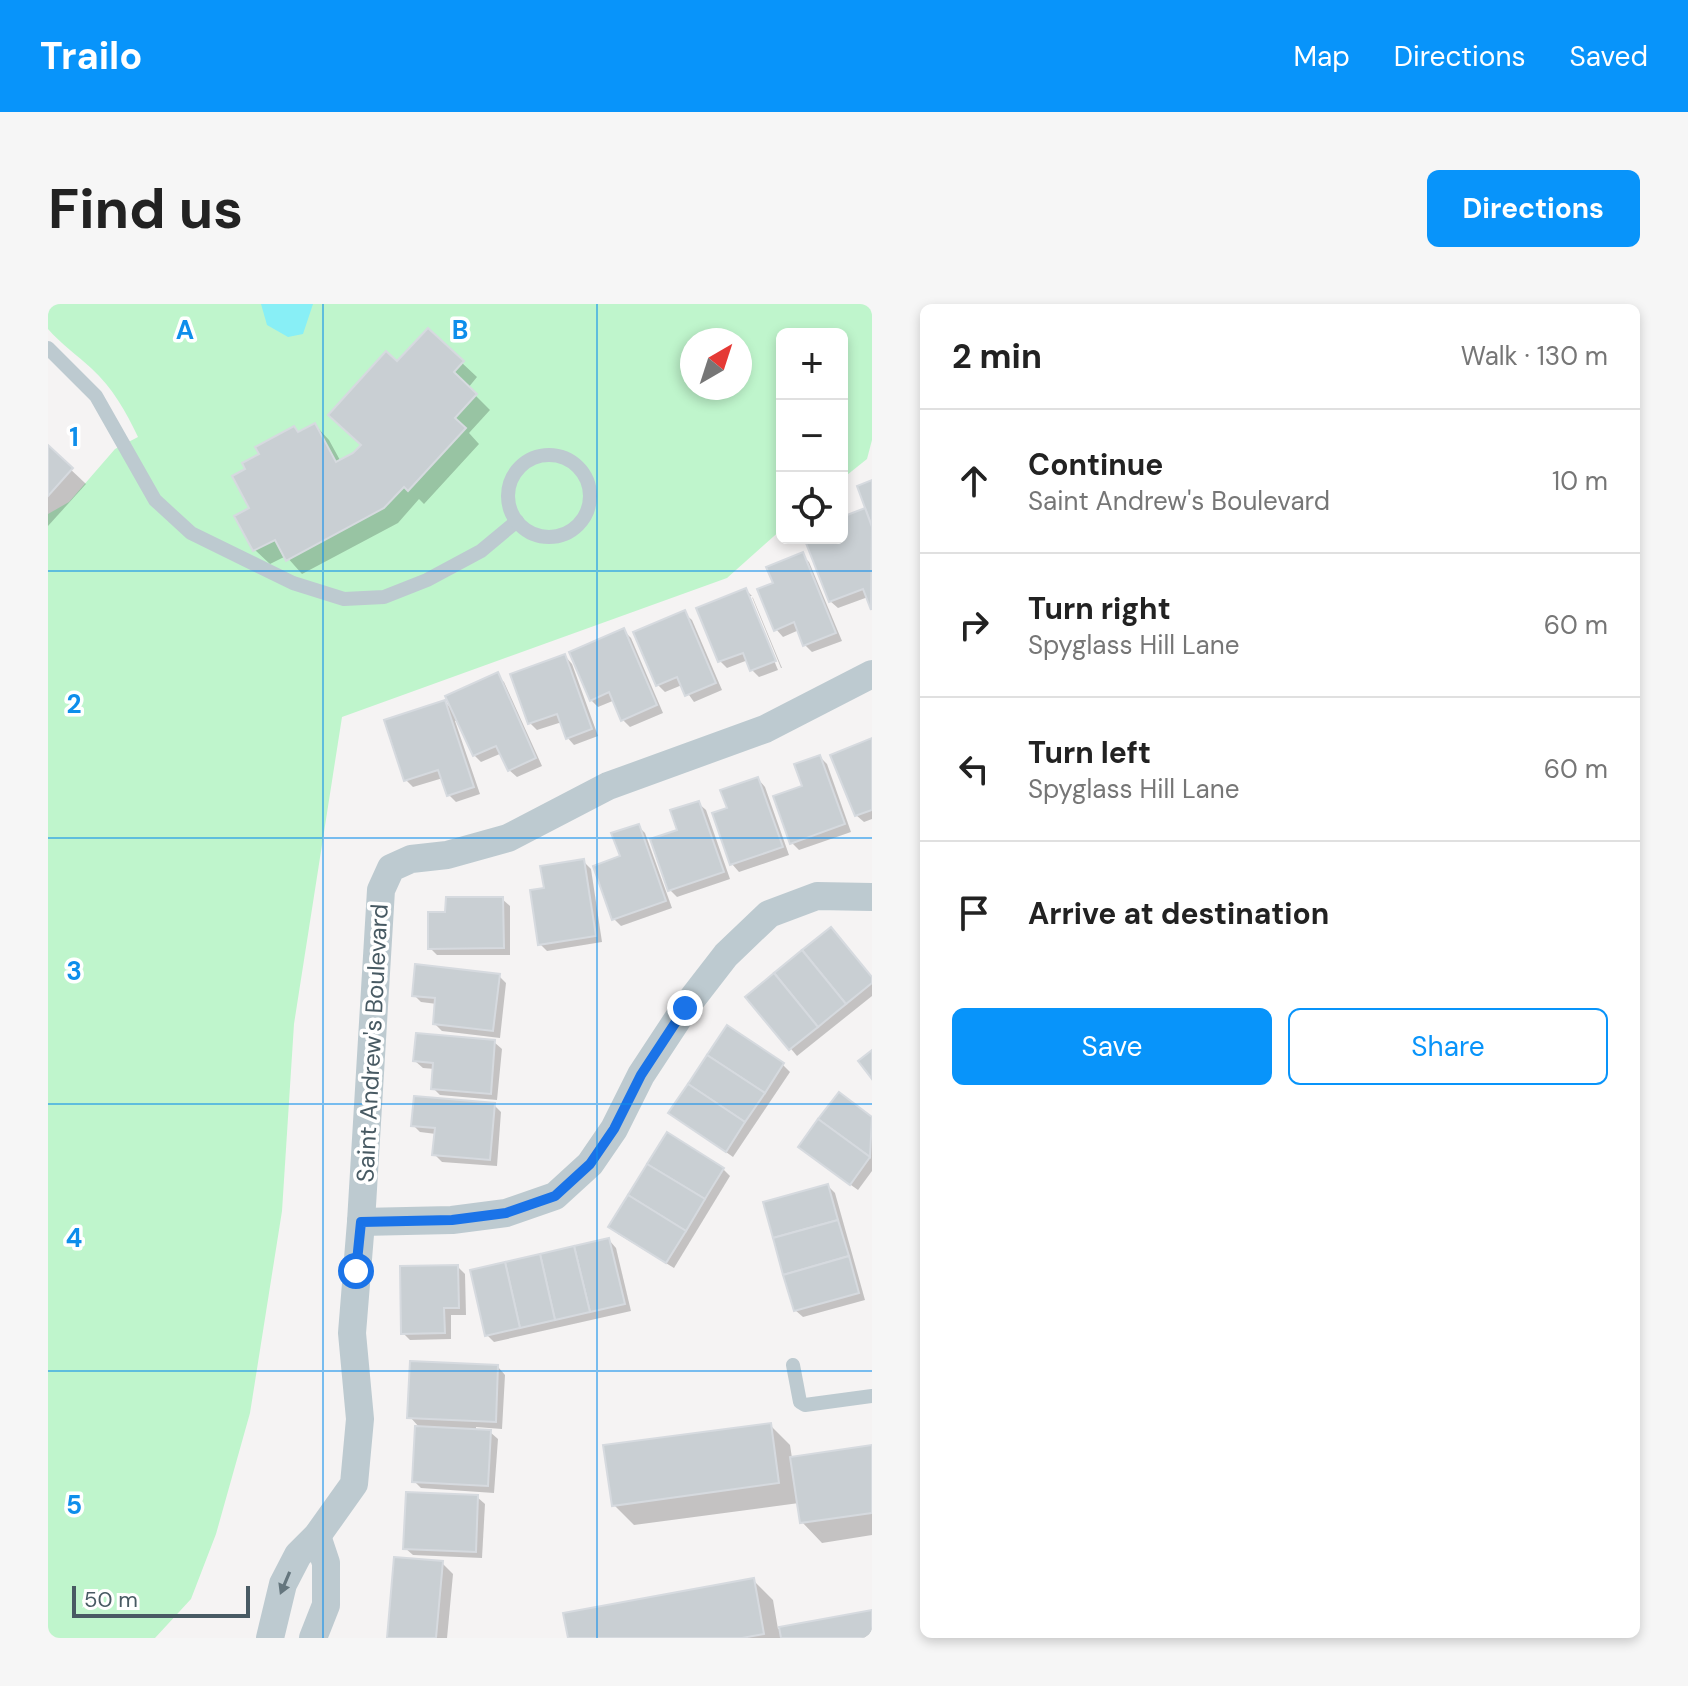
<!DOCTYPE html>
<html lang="en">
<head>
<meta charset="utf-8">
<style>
	:root { --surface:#fff; --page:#f6f6f6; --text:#222; --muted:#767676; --line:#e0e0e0; --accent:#0894fa }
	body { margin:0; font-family:"DM Sans",sans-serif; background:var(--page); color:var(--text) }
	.controls { position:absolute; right:24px; top:24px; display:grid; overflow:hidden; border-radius:12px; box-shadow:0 4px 12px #0003 }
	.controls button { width:72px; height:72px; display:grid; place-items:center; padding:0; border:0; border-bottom:2px solid var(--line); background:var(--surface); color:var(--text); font:40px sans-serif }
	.compass { position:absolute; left:632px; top:24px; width:72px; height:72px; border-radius:50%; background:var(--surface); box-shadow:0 4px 12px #0003; rotate:39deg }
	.scale { position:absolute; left:24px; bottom:20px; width:178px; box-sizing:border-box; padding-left:8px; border:4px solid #485a63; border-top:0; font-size:22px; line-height:28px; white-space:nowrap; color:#485a63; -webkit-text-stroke:6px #fff; paint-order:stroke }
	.stop { position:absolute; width:24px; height:24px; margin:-18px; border:6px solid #1a73e8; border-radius:50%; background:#fff }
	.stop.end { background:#1a73e8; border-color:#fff; box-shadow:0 2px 8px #0008 }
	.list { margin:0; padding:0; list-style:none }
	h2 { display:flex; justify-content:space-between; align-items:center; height:104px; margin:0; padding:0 32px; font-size:34px }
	h2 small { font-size:26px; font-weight:400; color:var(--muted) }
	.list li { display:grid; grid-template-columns:52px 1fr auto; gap:24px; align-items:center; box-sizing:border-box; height:144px; padding:0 32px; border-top:2px solid var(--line) }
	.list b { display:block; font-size:30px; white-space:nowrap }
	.list p { margin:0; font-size:26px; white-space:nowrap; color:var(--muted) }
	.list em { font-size:26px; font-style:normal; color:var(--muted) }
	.actions { display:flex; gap:16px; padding:24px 32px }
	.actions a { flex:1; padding:18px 0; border:2px solid var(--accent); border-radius:12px; text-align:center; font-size:28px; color:var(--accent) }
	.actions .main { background:var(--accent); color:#fff }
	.icon { flex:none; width:44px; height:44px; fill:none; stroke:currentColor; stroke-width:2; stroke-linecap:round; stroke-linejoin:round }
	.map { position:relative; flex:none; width:824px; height:1334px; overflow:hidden; border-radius:12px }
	header { display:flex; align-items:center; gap:48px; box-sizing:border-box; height:112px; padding:0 40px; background:var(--accent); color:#fff }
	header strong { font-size:38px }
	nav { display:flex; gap:44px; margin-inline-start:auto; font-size:28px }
	.intro { display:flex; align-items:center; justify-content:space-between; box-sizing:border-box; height:192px; padding:0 48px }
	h1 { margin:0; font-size:56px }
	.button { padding:20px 36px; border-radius:12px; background:var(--accent); color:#fff; font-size:28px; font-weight:700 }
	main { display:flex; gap:48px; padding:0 48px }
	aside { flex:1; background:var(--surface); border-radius:12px; box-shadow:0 4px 12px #0003 }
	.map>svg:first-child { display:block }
	.green { fill:#bff5cc; fill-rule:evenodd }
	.water { fill:#88eff6 }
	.shadow { fill:#0003 }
	.building { fill:#c9cfd3; stroke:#d6dadf; stroke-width:2 }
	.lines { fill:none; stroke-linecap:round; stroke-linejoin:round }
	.lane { stroke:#bdcad0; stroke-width:14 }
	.street { stroke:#bdcad0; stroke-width:28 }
	.oneway { fill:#65767e }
	.route { stroke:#1a73e8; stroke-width:10 }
	.grid { fill:none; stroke:#0e8eeb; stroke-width:2; stroke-opacity:0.55 }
	.labels { text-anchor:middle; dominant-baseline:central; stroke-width:7; stroke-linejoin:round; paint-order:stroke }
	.street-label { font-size:24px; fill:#485a63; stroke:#fff }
	.grid-label { font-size:26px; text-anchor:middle; font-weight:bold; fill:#0e8eeb; stroke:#fff; stroke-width:7; stroke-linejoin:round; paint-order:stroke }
</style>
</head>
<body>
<header>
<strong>Trailo</strong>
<nav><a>Map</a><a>Directions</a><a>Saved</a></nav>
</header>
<div class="intro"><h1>Find us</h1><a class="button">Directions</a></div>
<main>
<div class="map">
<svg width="824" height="1334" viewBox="0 0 824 1334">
	<rect width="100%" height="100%" fill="#f5f3f3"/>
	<path class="green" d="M0,0H824V136L819,155L794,175V30H734V225L679,274L294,413L246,720L234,907L202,1109L168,1230L143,1295L107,1334H0V210L21,198L67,145L90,133C78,108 65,84 43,64C29,51 13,40 0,25ZM644,36H692V84H644Z"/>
	<path class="water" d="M213,0H265L255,30L240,33L219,21Z"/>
	<g class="shadow">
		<path d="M380,27L429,73L420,84L442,106L421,129L431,140L376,200L371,195L350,219L254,270L238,252L222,260L207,246L204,205L251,130L267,121L281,136L293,158L307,151L315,142L349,60Z"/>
		<path d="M0,144L38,180L0,222Z"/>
		<path d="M824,178V302L820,293L790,304L782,297L759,234H794V215L819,205Z"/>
		<path d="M754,251L761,258L794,337L764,348L757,341L751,326L735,333L728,325L727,280Z"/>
		<path d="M698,286L704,292H699L730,366L711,373L704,366L700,356L679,364L672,357Z"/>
		<path d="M704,293L705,294L734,364H733Z"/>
		<path d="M636,309L644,316L674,386L646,398L634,381L617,388L610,381Z"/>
		<path d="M575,326L583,334L615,409L582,423L575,416L567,396L550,403L543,396Z"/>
		<path d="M517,352L524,360L550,432L526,441L519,433L514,418L489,426L482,419Z"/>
		<path d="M449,371L456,378L494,462L469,473L461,466L454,449L433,458L426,451L410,416L407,417L432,490L408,498L401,491L395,474L365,483L358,476L397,398L407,408Z"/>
		<path d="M824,436V515L816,518L808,511Z"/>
		<path d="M772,453L779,460L803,528L751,546L744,539L757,483Z"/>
		<path d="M710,475L717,483L741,551L691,568L684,560L666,510L681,505Z"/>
		<path d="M650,499L658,506L682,575L629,593L622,586L632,527Z"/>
		<path d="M590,522L597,529L624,604L573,622L566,615L574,553Z"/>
		<path d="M535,557L543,565L554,638L499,647L492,640L498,585Z"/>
		<path d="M454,595L462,602V651H389L382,644L399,610Z"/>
		<path d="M451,672L458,679L452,734L394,727L387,720L389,700L373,698L366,691Z"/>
		<path d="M824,674V692L749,752L700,693Z"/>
		<path d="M446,738L454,745L449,796L392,791L385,784L387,765L375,764L367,757Z"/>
		<path d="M735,761L742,768L685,853L623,809Z"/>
		<path d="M791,791L824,815V867L810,886L760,850Z"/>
		<path d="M446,801L453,808L449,862L394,858L386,850L388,830L372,828L365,821Z"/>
		<path d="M675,865L682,872L626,964L570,930L563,923Z"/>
		<path d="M780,882L787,889L817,996L755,1013L747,1006Z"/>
		<path d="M561,936L568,944L583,1007L446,1038L439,1031Z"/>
		<path d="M410,963L417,970L418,1011H403V1035L362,1036L355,1029Z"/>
		<path d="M450,1063L457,1071L454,1125L428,1123V1127L442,1128L450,1135L446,1189L373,1184L366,1177L372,1124L362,1113Z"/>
		<path d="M722,1121L742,1141L744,1154L824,1143V1231L774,1239L754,1218L751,1199L586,1221L566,1201Z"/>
		<path d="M429,1193L437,1200L434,1254L365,1251L357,1244Z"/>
		<path d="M394,1259L405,1270L399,1334H341Z"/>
		<path d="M705,1276L725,1296L730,1325L824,1308V1334H522Z"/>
	</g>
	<g class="building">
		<path d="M380,24L416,57L406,68L429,90L407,114L418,124L360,187L356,183L336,204L238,257L227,236L205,247L186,212L201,204L184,172L197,165L194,159L211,150L207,143L246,122L250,128L267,119L288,158L305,149L313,141L280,111L338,47L349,57Z"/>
		<path d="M0,141L25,164L0,192Z"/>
		<path d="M824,176V223L809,182Z"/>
		<path d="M817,204L824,223L823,306L815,285L781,298L756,234H794V213Z"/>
		<path d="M755,248L788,329L755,342L746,318L726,327L709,285L725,279L718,263Z"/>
		<path d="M698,284L728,357L702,367L695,349L670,358L648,304Z"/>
		<path d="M637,306L668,379L637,392L629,373L608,382L585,328Z"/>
		<path d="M576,324L609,401L573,417L561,388L542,397L521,348Z"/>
		<path d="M517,350L544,425L518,435L509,410L480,420L462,370Z"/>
		<path d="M450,368L488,454L460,467L448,442L425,452L397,392Z"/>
		<path d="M397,396L426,483L399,492L390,466L356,477L336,416Z"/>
		<path d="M824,434V506L807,512L782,451Z"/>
		<path d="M772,451L797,520L742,540L725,492L754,482L746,460Z"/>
		<path d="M710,473L735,543L682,561L664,509L679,504L672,486Z"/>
		<path d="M651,497L676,568L620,587L602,535L629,526L622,506Z"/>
		<path d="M591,520L618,597L564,616L545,562L572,552L563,529Z"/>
		<path d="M536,555L548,632L490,641L482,586L496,584L492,562Z"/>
		<path d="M398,593H455L456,644L380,645V608H397Z"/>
		<path d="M783,623L824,673V679L798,700L754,646Z"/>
		<path d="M754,646L798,700L770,723L726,669Z"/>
		<path d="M367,660L452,670L445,727L385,720L387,694L364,692Z"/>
		<path d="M726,669L770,723L741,746L697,693Z"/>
		<path d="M679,721L736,759L717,789L659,751Z"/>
		<path d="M368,729L447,736L443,790L383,785L385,759L365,757Z"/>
		<path d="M824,746V775L810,757Z"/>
		<path d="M659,751L717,789L697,818L640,780Z"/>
		<path d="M640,780L697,818L678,848L620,809Z"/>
		<path d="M791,788L824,813L822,853L770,815Z"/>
		<path d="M366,792L447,799L442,856L384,851L387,824L363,822Z"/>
		<path d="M770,815L822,853L802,881L750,843Z"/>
		<path d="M619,828L676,864L657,895L599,860Z"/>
		<path d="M599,860L657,895L638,927L580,891Z"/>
		<path d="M780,880L790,916L725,934L715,898Z"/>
		<path d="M580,891L638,927L618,959L560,923Z"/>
		<path d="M790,916L801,952L735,971L725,934Z"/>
		<path d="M561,934L577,1000L542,1008L526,942Z"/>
		<path d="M526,942L542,1008L507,1016L492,950Z"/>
		<path d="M492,950L507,1016L472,1024L457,958Z"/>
		<path d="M801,952L811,989L746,1007L735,971Z"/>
		<path d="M457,958L472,1024L437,1032L422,966Z"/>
		<path d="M410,961L411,1004H396L397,1029L353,1030L352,962Z"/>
		<path d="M362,1057L450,1061L448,1118L359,1114Z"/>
		<path d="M723,1119L731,1179L564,1202L555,1141Z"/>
		<path d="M367,1122L443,1126L440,1182L364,1178Z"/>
		<path d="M824,1141V1209L752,1219L742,1153Z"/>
		<path d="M358,1188L430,1191L428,1248L355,1245Z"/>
		<path d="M346,1253L395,1257L388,1334H339Z"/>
		<path d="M706,1274L716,1330L694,1334H520L515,1309Z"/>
		<path d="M824,1306V1334H733L731,1323Z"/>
	</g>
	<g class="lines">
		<g class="lane">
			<path d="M0,44L48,92L107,196L143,229L245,279L296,295L336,293L379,276L433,247L469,217"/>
			<circle cx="501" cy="192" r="41"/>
			<path d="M745,1061L752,1098L757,1101L824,1092"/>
		</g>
		<g class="street">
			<path d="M313,918L404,916L458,909L507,892L542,860L566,825L593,771L637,704L678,651L721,610L769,592L824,593"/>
			<path d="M222,1334L235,1280L250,1251L269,1232L306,1180L312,1115L304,1029L313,918L333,586L343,564L363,555L399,551L460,534L560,482L717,425L824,370"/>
			<path d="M265,1334L278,1301V1259L269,1232"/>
		</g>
	</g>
	<defs><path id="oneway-solid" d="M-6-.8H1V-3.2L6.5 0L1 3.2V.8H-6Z" transform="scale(2)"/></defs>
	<use class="oneway" href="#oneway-solid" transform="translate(237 1279) rotate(113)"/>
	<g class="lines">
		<path class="route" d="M308,967L313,918L404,916L458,909L507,892L542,860L566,825L593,771L637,704"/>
	</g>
	<path class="grid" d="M275,0V1334M549,0V1334M0,267H824M0,534H824M0,800H824M0,1067H824"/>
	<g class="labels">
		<g class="street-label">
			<text transform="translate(324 739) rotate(-87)">Saint Andrew's Boulevard</text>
		</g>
	</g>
	<g class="grid-label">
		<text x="137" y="35">A</text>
		<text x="412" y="35">B</text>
		<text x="26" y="142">1</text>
		<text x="26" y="409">2</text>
		<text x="26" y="676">3</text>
		<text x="26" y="943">4</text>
		<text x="26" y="1210">5</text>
	</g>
</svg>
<div class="controls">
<button>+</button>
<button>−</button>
<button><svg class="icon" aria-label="locate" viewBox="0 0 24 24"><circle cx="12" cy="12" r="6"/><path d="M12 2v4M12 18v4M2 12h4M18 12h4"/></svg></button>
</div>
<svg class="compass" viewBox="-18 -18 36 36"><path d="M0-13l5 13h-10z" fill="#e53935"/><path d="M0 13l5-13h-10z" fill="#767676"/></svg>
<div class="scale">50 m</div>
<div class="stop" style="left:308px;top:967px"></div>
<div class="stop end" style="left:637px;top:704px"></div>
</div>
<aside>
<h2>2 min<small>Walk · 130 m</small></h2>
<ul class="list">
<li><svg class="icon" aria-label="ahead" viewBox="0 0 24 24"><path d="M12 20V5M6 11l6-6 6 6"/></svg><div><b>Continue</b><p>Saint Andrew's Boulevard</p></div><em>10 m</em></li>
<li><svg class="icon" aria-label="right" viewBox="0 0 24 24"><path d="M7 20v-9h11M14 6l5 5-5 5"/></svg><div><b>Turn right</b><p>Spyglass Hill Lane</p></div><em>60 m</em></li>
<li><svg class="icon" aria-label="left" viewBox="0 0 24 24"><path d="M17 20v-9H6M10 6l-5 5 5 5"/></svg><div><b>Turn left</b><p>Spyglass Hill Lane</p></div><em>60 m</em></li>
<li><svg class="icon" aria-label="arrive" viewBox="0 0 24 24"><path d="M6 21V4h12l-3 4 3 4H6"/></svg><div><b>Arrive at destination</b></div></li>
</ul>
<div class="actions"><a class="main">Save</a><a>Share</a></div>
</aside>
</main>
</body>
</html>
